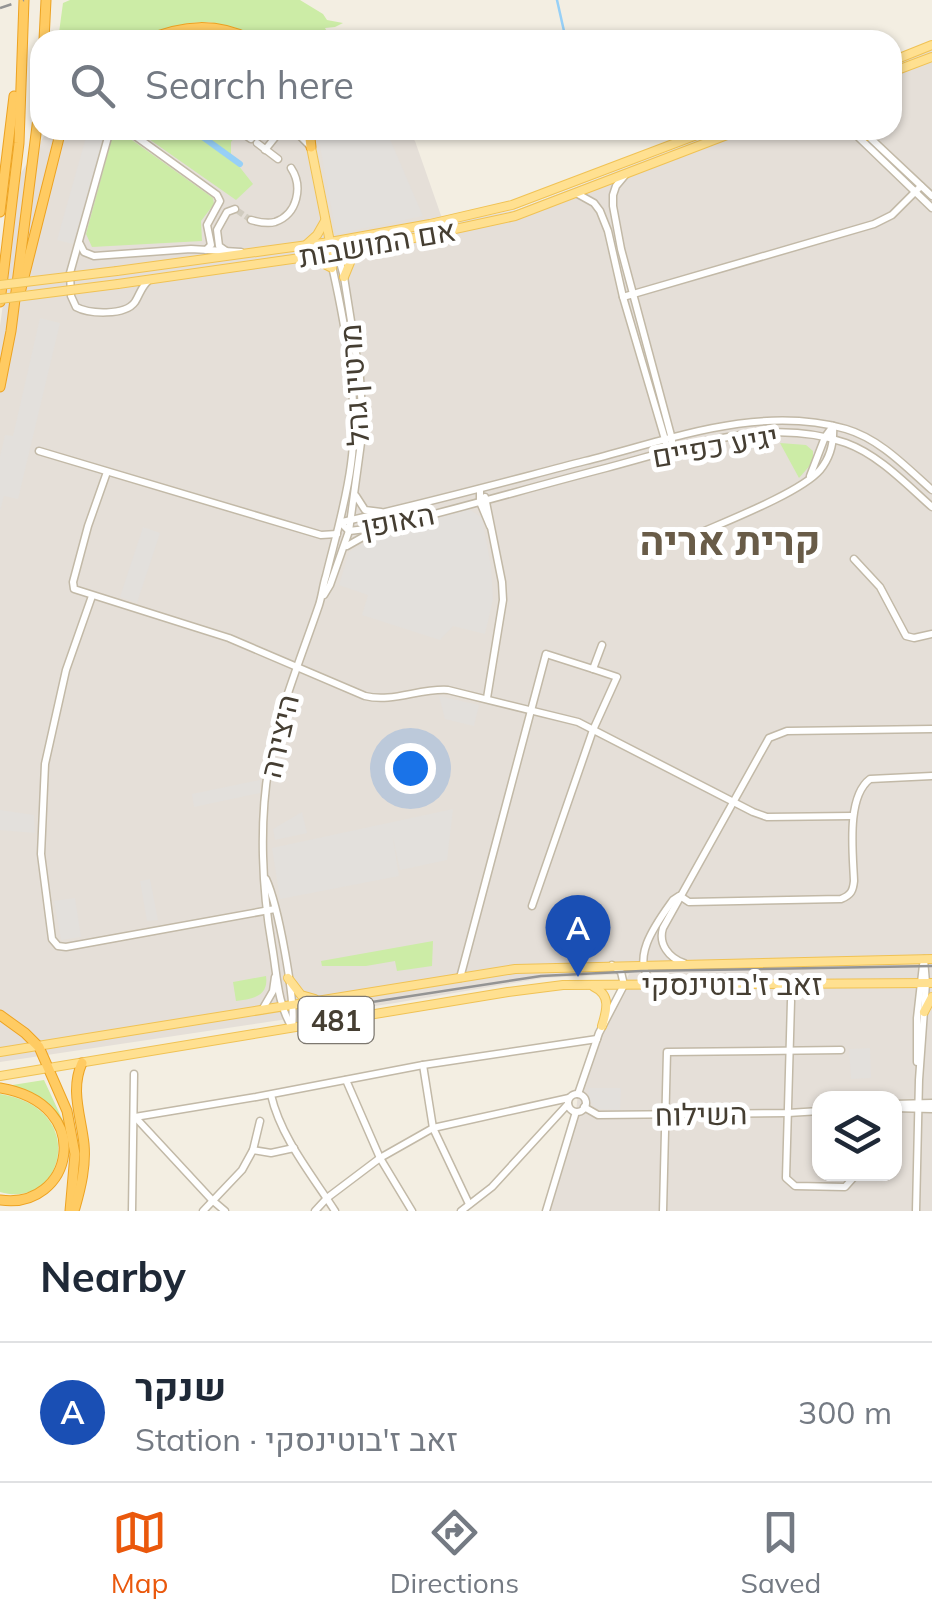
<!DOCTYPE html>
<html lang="en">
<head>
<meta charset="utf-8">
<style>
	:root { --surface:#fff; --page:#f2f2f3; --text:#1f2937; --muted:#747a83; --line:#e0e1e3; --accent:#ea580c }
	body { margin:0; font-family:Mulish,Heebo,sans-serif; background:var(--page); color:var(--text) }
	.controls { position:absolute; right:30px; bottom:30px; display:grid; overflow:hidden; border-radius:20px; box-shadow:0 2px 8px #0004 }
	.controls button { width:90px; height:90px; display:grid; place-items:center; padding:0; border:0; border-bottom:2px solid var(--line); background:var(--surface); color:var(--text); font:50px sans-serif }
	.you { position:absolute; left:410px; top:768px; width:35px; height:35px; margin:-25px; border:8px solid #fff; border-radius:50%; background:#1a73e8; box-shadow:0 0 0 15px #1a73e833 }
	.badge { display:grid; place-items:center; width:65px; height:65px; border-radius:50%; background:var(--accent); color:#fff; font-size:32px; font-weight:700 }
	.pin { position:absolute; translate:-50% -82px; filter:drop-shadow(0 2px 5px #0008) }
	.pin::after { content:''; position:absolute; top:52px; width:35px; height:30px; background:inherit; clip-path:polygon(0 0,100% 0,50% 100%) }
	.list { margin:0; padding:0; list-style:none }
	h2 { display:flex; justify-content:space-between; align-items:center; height:130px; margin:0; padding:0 40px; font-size:42px }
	h2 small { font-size:32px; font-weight:400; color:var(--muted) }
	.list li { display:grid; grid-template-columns:65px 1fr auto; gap:30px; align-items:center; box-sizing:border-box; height:140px; padding:0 40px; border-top:2px solid var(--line) }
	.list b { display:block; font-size:38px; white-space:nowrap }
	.list p { margin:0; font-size:32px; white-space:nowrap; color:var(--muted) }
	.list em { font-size:32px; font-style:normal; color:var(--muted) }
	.icon { flex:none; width:55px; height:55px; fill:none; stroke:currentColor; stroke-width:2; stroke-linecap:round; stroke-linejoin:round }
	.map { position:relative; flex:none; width:932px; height:1211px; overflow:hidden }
	.search { position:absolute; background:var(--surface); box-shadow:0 2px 8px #0004; left:30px; right:30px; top:30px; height:110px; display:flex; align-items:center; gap:25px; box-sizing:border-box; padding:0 35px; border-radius:30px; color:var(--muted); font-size:38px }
	.sheet { height:270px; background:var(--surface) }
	nav { display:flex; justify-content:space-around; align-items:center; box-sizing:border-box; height:140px; border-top:2px solid var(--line); background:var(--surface); font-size:28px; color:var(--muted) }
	nav a { display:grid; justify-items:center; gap:5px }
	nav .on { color:var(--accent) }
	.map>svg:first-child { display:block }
	.industrial { fill:#e5dfd8; fill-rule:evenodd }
	.green { fill:#cceca6 }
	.parking { fill:#e3e0dc }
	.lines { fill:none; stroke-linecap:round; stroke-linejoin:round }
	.stream { stroke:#97d0f7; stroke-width:2.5 }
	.canal { stroke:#97d0f7; stroke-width:6 }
	.minor-tunnel { stroke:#d0cbbf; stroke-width:6; stroke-dasharray:6 3; stroke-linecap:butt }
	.minor-casing { stroke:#c2b9a7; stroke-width:9 }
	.major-casing { stroke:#f0c254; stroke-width:10 }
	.highway-casing { stroke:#eda322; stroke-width:11 }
	.minor { stroke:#fff; stroke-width:6 }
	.major { stroke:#ffe090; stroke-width:8 }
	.highway { stroke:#ffcb62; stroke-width:9 }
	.tram { stroke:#949494; stroke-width:2.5 }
	.rail { stroke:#949494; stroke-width:2.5; stroke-dasharray:12 12; stroke-linecap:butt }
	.major-bridge-casing { stroke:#f0c254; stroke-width:10; stroke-linecap:butt }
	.major-bridge { stroke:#ffe090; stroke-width:8 }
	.labels { text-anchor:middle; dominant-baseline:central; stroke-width:10; stroke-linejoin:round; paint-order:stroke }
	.shield { fill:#fff; stroke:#7d7870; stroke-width:2.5 }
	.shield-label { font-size:28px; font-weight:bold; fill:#453e32 }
	.street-label { font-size:30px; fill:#453e32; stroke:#fff }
	.district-label { font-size:40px; font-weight:bold; fill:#695c48; stroke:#fff }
</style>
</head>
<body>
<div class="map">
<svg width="932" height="1211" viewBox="0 0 932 1211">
	<rect width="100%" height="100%" fill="#f3eee2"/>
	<path class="industrial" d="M932,50V1211H546L576,1112L578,1094L599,1040L629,974L543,978L395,1003L0,1062V326L21,173L48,130H405L415,141L444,224L516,210L724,130H892V65ZM820,1098H894V1174H820Z"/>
	<g class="green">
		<path d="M70,0H300L323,14L327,20L343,23L335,27L325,28L332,40H310L300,33L293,40H262L236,28L209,22L189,23L160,30L136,40H58L63,3Z"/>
		<path d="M114,130H118L213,198L214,204L201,221L202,241L92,247L86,234Z"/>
		<path d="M136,130H232L237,134L231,142V156L253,184L236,200Z"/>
		<path d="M780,443L806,445L813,451V462L799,478Z"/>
		<path d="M433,941L432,966L397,971L395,961L366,966H322L321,961Z"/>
		<path d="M266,976C269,997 252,999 236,1001L233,982Z"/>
		<path d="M44,1080L64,1123L69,1152C58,1120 41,1093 6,1086Z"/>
		<path d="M0,1094C91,1108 63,1211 0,1192Z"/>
	</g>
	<g class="parking">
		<path d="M88,130H106L73,244L57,240Z"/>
		<path d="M317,130H386L423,216L336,234Z"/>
		<path d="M40,318L60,323L18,499L4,496L0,511V457L5,435L13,436Z"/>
		<path d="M469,509L482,518L491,566L493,599L485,634L453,626L440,640L362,615L368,595L339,585L349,552L374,537Z"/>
		<path d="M143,527L160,533L137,603L120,597Z"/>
		<path d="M439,696L479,705L474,726L445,719Z"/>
		<path d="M260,780V793L194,807L192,794Z"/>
		<path d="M453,809L447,860L400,870L392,833L399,876L280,899L272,848Z"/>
		<path d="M0,810L34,815L35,833L0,830Z"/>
		<path d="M302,812L307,833L275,840L273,829Z"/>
		<path d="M150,879L158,920L147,921L140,881Z"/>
		<path d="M75,898L81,937L61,940L54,901Z"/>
		<path d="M870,1048L871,1078L851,1079L849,1049Z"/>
		<path d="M588,1088H621L620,1110L599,1109L594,1107L589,1099Z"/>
	</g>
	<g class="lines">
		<path class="stream" d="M557,0L566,40"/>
		<path class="canal" d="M193,130L240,164"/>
		<path class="minor-tunnel" d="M238,211L251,220"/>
		<defs>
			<g id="minor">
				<path d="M110,130L70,273L71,296L76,307C89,314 125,316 135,302C140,294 141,287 149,280"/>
				<path d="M127,130L217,195L220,201L207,225L211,245L206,250"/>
				<path d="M238,130L251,139"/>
				<path d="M294,130L311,147"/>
				<path d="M851,130L932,208"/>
				<path d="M867,135L932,196"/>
				<path d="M257,143L278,159"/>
				<path d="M265,150L281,130"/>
				<path d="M626,174L616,186L613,195V206L621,249L672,439V451"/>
				<path d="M576,193L594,203L600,211L608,231L623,297L666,443"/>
				<path d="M251,220C258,222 268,224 275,222C298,214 303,186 291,168"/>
				<path d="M80,244L84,252L94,256L191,249L241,252"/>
				<path d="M226,251L219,246L217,230L227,212L235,209"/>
				<path d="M623,297L874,224L892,215L921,186"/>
				<path d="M39,451L321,535L337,534"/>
				<path d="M107,472L88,526L73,582L74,589L229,638L365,696C392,703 420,688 448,690L578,722L753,812L767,817L852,816"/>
				<path d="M810,476L825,437L833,426"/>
				<path d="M480,489V502L490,526"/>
				<path d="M356,496L365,510L381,512"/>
				<path d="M485,497L502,582L503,600L487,698"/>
				<path d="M342,522C424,504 504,482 585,461C669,440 759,404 846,429C880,439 906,467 932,490"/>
				<path d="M342,524L349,531L383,527C458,509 532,487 606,468C683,448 767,415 846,443C879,455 906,484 932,507"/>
				<path d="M693,536C724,522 800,493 820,470C831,457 834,442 833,426"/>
				<path d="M347,546L370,533"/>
				<path d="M854,559L880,587L906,636L914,638L932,634"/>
				<path d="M324,595L330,585L349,531L363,428L360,378L344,277L337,251"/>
				<path d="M92,596L66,670L45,764L41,854L52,939L58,946L66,947L275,909"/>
				<path d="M266,879C278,905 296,1000 292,1027"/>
				<path d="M680,896L689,902L841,899C851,895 853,891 854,881C853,853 846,797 870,779L932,776"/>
				<path d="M532,906L593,730L617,677L593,669"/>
				<path d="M684,963C669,958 658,944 663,928L769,738L787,731L932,729"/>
				<path d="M460,978L546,654L593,669L602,645"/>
				<path d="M654,983C627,961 658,921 673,900L679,896"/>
				<path d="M791,1001L786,1178L795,1186L845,1187L854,1177V1174"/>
				<path d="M262,1010L273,991L275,977"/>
				<path d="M292,1027C277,1004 277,973 272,946C262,889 259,823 269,765C279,710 301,658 319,605C322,596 323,585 326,576C335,539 346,503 351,464C360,400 344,317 329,253L330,242"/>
				<path d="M917,1062V1018L923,965"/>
				<path d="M423,1065L433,1128L469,1204"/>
				<path d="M346,1080L380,1158L412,1211"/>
				<path d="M578,1094L599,1033L624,985L621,972L612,965"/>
				<circle cx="577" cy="1103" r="9"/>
				<path d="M271,1095C281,1138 312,1175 335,1211"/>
				<path d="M894,1104L932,1103"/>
				<path d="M584,1107L598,1115L788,1113L820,1111"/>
				<path d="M894,1108L932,1109"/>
				<path d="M135,1117L256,1097L423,1065L597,1039"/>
				<path d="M136,1118L212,1200L225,1211"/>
				<path d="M253,1150L260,1121"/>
				<path d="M132,1211L134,1074"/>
				<path d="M203,1211L242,1170L253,1150L271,1153L294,1148"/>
				<path d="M315,1211L327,1198L380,1158L433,1128L569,1098"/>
				<path d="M461,1211L492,1187L568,1104"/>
				<path d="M546,1211L575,1115"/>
				<path d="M663,1211L667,1052L841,1050"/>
				<path d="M916,1211L919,1080L926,983L924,959"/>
			</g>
			<g id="major">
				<path d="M892,61L932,45"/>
				<path d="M892,72L932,57"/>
				<path d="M864,130L868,136"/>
				<path d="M311,147L330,242"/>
				<path d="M307,244L317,235L325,221"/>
				<path d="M313,258L332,268"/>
				<path d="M117,271L330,242L430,224L512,205L710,130"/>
				<path d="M344,277L351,260L363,249"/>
				<path d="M118,284L363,249L515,216L740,130"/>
				<path d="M288,978L301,995L315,999"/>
				<path d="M594,987C611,995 607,1010 602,1026"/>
				<path d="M924,1012L932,997"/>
				<path d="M0,1052L515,969L932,959"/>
				<path d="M0,1076L508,992L563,985L932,983"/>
			</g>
			<g id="highway">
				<path d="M44,40L46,0"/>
				<path d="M147,40C183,25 216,22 252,40"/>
				<path d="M309,130L311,147"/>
				<path d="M0,212L14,96"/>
				<path d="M21,289L61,130"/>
				<path d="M0,302L19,143L24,0"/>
				<path d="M0,387L11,331L40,102"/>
				<path d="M0,1015L25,1033L39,1047L67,1111L75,1154L70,1211"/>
				<path d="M0,1088C98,1104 72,1211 0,1200"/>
				<path d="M75,1208C81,1187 86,1166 84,1144C81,1116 70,1090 82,1063"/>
			</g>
		</defs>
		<use href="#minor" class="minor-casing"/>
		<use href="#major" class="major-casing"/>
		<use href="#highway" class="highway-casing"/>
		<use href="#minor" class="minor"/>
		<use href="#major" class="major"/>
		<use href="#highway" class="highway"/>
		<path class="tram" d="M333,1008L541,976L641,971L932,966"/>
		<path class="rail" d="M0,8L24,0"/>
		<defs>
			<g id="major-bridge">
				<path d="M0,285L117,271"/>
				<path d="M0,299L118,284"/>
			</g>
		</defs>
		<use href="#major-bridge" class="major-bridge-casing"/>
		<use href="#major-bridge" class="major-bridge"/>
	</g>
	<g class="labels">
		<rect class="shield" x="298.5" y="997" width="75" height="46" rx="8"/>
		<g class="shield-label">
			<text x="336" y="1020">481</text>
		</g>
		<g class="street-label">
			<text transform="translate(377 243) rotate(-10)">אם המושבות</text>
			<text transform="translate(354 385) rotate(-94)">מרטין גהל</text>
			<text transform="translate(715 446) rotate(-10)">יגיע כפיים</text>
			<text transform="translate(398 520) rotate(-11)">האופן</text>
			<text transform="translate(279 736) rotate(-77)">היצירה</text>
			<text x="732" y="984">זאב ז'בוטינסקי</text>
			<text transform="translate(701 1114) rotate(-1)">השילוח</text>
		</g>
		<g class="district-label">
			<text x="730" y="540">קרית אריה</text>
		</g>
	</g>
</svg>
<div class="controls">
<button><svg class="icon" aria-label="layers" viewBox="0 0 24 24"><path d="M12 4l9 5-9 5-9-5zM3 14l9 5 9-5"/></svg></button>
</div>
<div class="you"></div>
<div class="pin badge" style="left:578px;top:977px;background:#1a4fb4">A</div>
<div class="search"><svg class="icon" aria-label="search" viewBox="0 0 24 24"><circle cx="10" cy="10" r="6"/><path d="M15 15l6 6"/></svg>Search here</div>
</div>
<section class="sheet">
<h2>Nearby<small></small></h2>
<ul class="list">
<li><span class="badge" style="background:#1a4fb4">A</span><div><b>שנקר</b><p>Station · זאב ז'בוטינסקי</p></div><em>300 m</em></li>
</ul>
</section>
<nav>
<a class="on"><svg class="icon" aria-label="map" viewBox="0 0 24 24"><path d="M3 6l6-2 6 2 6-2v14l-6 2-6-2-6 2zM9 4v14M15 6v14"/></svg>Map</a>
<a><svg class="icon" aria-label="directions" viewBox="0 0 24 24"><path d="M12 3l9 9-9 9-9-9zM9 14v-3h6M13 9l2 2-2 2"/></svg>Directions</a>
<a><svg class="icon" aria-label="saved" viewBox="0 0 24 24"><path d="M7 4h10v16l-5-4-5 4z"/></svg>Saved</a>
</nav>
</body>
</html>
